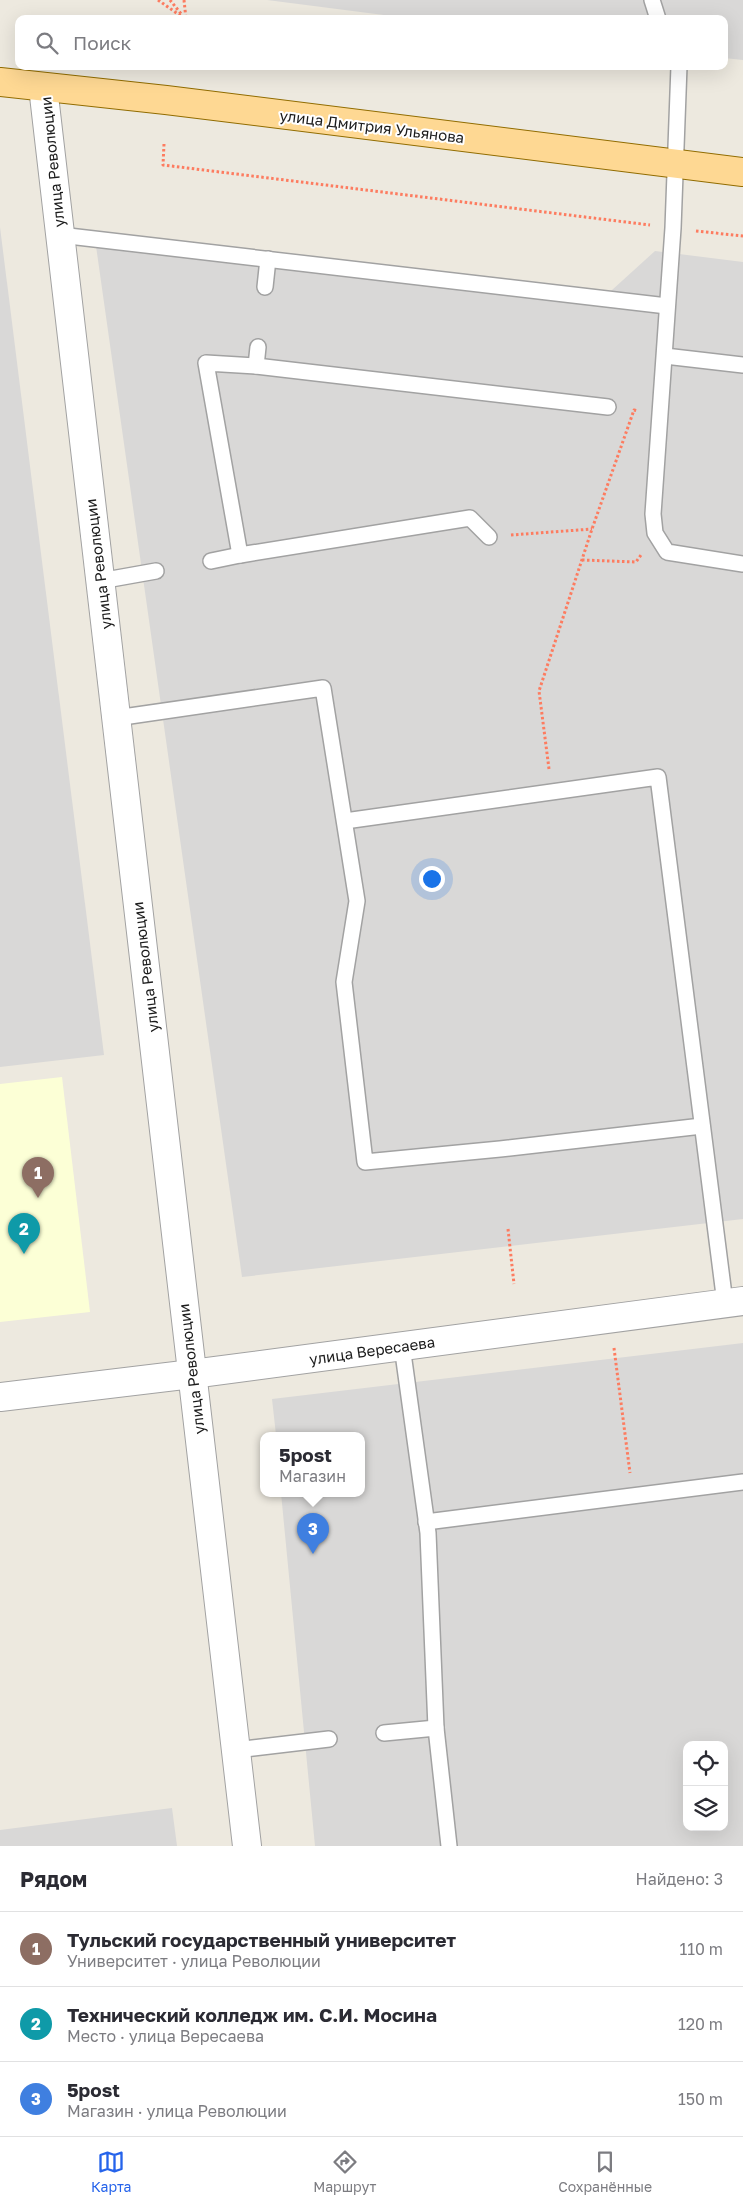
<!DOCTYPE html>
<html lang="ru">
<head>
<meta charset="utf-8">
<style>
	:root { --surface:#fff; --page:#f2f2f3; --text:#2b2b33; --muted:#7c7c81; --line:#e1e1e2; --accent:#2563eb }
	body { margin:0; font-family:"Golos Text",sans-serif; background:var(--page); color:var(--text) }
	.controls { position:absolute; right:15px; bottom:15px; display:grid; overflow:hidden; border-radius:10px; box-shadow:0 5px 20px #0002 }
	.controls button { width:45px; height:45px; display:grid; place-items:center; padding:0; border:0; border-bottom:1px solid var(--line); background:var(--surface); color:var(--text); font:25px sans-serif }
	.you { position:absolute; left:431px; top:878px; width:18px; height:18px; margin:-12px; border:4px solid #fff; border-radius:50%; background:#1a73e8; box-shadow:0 0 0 8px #1a73e833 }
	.badge { display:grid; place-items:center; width:32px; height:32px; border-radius:50%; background:var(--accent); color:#fff; font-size:16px; font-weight:700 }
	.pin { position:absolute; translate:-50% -41px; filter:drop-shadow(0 1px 2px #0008) }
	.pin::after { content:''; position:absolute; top:26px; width:18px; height:15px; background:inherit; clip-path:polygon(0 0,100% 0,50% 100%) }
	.popup { position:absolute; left:260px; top:1432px; width:105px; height:65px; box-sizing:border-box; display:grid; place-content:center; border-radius:10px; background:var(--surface); filter:drop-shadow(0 1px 4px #0005); font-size:16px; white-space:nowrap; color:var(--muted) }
	.popup b { font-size:19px; color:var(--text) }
	.popup::after { content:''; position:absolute; left:50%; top:100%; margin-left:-10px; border:10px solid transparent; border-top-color:var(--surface) }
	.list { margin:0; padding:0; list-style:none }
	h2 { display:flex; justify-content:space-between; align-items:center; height:65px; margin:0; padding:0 20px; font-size:21px }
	h2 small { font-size:16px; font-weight:400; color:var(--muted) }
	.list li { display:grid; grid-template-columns:32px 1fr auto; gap:15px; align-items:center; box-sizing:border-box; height:75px; padding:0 20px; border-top:1px solid var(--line) }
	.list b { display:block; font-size:19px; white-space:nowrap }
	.list p { margin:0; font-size:16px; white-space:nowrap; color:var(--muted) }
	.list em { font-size:16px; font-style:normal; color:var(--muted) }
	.icon { flex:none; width:28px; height:28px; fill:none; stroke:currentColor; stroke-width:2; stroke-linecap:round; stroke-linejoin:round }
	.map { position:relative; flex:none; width:743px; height:1846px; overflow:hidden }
	.search { position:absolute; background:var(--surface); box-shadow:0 5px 20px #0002; left:15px; right:15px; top:15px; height:55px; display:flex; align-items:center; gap:12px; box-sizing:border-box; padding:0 18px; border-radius:10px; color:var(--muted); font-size:19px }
	.sheet { height:290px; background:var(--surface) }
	nav { display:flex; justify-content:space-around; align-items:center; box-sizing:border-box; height:70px; border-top:1px solid var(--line); background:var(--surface); font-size:14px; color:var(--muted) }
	nav a { display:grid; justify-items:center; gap:2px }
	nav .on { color:var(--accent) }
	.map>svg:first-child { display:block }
	.residential { fill:#d9d8d7; fill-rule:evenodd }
	.education { fill:#fcffd6 }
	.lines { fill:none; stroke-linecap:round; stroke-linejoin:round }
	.service-casing { stroke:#a2a2a2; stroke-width:18 }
	.minor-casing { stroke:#a2a2a2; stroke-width:30 }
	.primary-casing { stroke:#916c00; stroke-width:30 }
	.path { stroke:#fd7c60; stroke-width:3; stroke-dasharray:2.5 2.5; stroke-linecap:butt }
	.service { stroke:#fff; stroke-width:15 }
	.minor { stroke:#fff; stroke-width:28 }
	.primary { stroke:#fed893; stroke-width:28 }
	.labels { text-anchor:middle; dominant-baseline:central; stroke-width:4; stroke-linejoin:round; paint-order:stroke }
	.street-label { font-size:15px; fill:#1b1b1b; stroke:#fff }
</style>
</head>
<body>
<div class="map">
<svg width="743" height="1846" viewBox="0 0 743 1846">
	<rect width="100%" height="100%" fill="#ede9df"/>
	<g class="residential">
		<path d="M267,0H743V60L724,58V19H415Z"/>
		<path d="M0,227L104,1055L0,1067Z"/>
		<path d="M96,246L601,300L655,251L743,262V1219L242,1277Z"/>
		<path d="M743,1343V1846H315L281,1493H362V1435H276L272,1399ZM687,1745H724V1827H687Z"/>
		<path d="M172,1808L177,1846H0V1830Z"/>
	</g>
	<path class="education" d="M62,1077L90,1312L0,1322V1084Z"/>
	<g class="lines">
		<defs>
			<g id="service">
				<path d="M652,0L658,19"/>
				<path d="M679,66L673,228L653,514L655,533L667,552L743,564"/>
				<path d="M60,235L667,306"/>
				<path d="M265,287L268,259"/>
				<path d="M665,356L743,365"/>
				<path d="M256,366L258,347"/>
				<path d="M489,537L470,518L240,555L206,363L256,366L608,407"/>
				<path d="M211,561L240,555"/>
				<path d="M100,581L156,571"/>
				<path d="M116,718L323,688L357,901L344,982L365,1162L500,1149L702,1126"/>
				<path d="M345,821L658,777L725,1303"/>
				<path d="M402,1346L428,1533L436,1728L449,1846"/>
				<path d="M426,1522L743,1482"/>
				<path d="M384,1733L436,1728"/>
				<path d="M236,1750L329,1739"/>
			</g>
			<g id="minor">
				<path d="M43,87L247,1846"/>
				<path d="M0,1397L192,1374L743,1301"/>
			</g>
			<path id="primary" d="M0,82L166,100L743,172"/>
		</defs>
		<use href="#service" class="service-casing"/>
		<use href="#minor" class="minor-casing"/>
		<use href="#primary" class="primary-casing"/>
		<g class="path">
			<path d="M158,0L185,19"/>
			<path d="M170,0L182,15"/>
			<path d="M184,0L186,19"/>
			<path d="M164,144L163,165L650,225"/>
			<path d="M696,231L743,236"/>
			<path d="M511,535L592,529"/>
			<path d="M582,560L636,562L641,555"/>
			<path d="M549,769L539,691L592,529L634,410L638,411"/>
			<path d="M508,1229L514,1284"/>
			<path d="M614,1348L630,1473"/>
		</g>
		<use href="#service" class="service"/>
		<use href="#minor" class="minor"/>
		<use href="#primary" class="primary"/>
	</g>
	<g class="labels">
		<g class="street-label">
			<text transform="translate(372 126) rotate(7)">улица Дмитрия Ульянова</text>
			<text transform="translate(52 162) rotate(-96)">улица Революции</text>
			<text transform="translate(98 564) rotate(-97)">улица Революции</text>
			<text transform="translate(145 967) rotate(-97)">улица Революции</text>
			<text transform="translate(372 1350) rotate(-8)">улица Вересаева</text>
			<text transform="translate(191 1369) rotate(-97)">улица Революции</text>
		</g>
	</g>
</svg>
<div class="controls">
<button><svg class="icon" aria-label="locate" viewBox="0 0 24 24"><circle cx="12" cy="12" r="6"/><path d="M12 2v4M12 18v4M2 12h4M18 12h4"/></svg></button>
<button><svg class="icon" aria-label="layers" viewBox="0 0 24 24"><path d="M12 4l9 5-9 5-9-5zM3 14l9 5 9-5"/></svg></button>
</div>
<div class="you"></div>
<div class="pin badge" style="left:38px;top:1198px;background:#8d6e63">1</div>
<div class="pin badge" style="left:24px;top:1254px;background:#0f9aa8">2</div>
<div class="pin badge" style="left:313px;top:1554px;background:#3f7fe0">3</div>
<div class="popup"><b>5post</b>Магазин</div>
<div class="search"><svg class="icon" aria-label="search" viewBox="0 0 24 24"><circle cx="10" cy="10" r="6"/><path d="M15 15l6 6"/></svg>Поиск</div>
</div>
<section class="sheet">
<h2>Рядом<small>Найдено: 3</small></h2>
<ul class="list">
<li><span class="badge" style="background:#8d6e63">1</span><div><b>Тульский государственный университет</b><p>Университет · улица Революции</p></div><em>110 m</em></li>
<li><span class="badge" style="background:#0f9aa8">2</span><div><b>Технический колледж им. С.И. Мосина</b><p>Место · улица Вересаева</p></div><em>120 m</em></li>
<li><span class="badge" style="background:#3f7fe0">3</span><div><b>5post</b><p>Магазин · улица Революции</p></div><em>150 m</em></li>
</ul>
</section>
<nav>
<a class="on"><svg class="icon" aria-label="map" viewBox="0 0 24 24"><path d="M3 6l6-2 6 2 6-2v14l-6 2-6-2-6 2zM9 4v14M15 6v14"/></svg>Карта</a>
<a><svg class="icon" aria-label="directions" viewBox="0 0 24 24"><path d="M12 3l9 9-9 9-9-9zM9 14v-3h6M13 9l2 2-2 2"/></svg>Маршрут</a>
<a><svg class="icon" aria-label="saved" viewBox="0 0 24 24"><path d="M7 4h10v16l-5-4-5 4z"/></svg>Сохранённые</a>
</nav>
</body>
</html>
